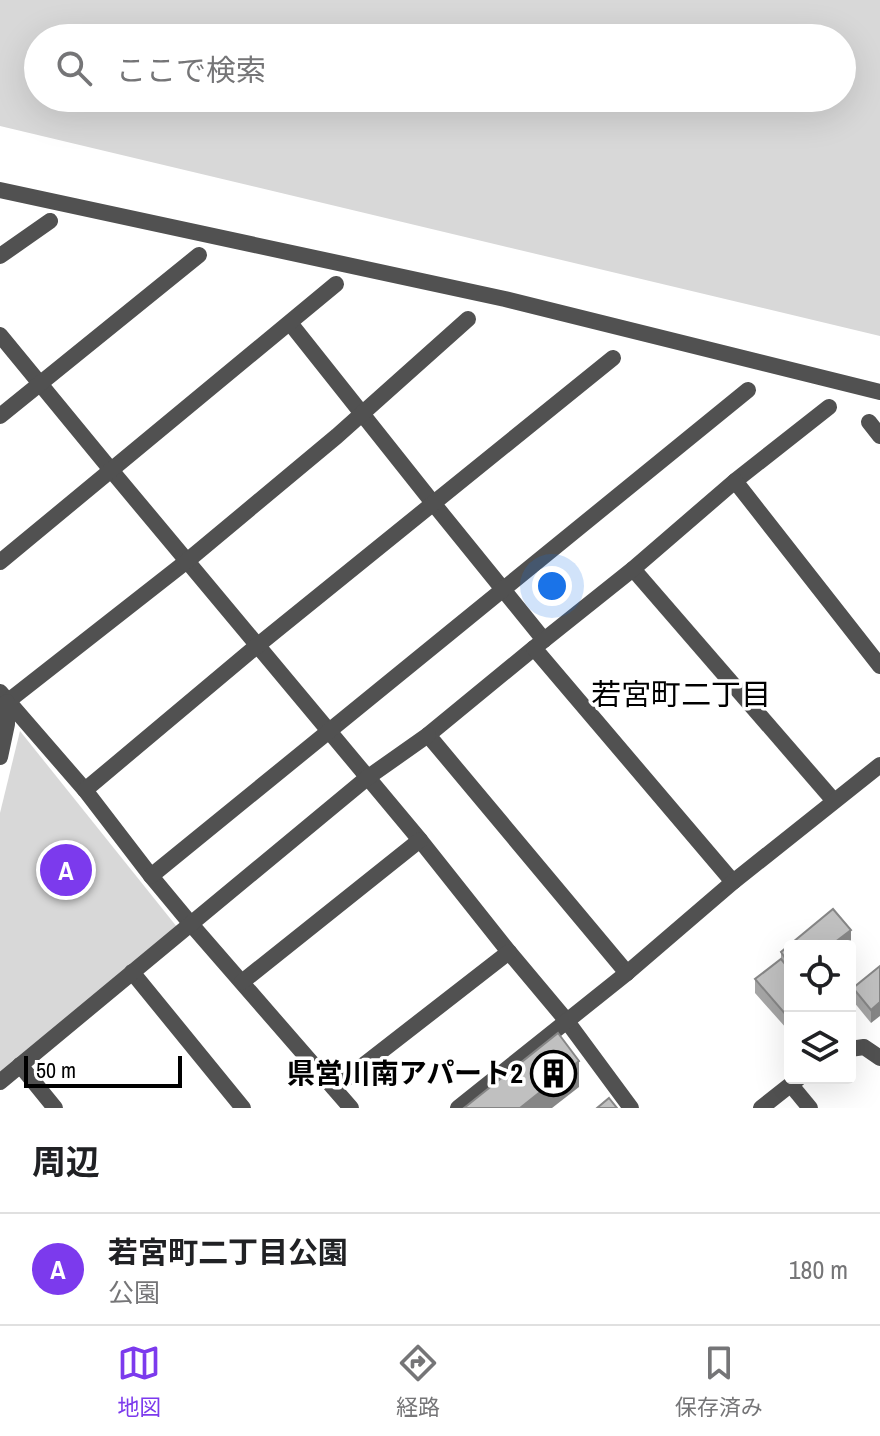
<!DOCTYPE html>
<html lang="ja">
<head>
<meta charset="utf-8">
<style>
	:root { --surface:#fff; --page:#f6f6f6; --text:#202124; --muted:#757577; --line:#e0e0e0; --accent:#7c3aed }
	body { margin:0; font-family:"Archivo Narrow","Noto Sans JP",sans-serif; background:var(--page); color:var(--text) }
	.controls { position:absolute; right:24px; bottom:24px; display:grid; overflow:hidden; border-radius:8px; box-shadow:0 8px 32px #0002 }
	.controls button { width:72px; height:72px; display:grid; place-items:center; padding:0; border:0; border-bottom:2px solid var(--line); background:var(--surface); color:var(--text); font:40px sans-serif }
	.scale { position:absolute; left:24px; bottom:20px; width:158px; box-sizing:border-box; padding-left:8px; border:4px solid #000; border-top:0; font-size:22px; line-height:28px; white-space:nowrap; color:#000; -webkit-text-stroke:6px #fff; paint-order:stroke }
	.you { position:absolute; left:552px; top:586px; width:28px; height:28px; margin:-20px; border:6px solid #fff; border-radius:50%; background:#1a73e8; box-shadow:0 0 0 12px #1a73e833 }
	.badge { display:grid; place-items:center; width:52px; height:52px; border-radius:50%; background:var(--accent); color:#fff; font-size:26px; font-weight:700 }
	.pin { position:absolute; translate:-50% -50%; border:4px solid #fff; box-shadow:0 2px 8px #0006 }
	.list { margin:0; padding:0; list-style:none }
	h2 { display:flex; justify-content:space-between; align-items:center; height:104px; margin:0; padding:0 32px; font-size:34px }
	h2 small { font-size:26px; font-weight:400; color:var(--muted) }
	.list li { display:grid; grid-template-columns:52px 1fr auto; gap:24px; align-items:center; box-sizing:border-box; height:112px; padding:0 32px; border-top:2px solid var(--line) }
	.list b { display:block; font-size:30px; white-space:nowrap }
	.list p { margin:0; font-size:26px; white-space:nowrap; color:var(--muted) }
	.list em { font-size:26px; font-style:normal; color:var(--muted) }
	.icon { flex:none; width:44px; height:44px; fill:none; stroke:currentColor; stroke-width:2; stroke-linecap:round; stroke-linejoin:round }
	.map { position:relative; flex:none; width:880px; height:1108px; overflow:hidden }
	.search { position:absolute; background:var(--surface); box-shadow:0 8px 32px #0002; left:24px; right:24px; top:24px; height:88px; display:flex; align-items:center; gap:20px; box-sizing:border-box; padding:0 28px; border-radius:44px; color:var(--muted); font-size:30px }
	.sheet { height:216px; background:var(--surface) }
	nav { display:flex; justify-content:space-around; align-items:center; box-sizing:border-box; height:112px; border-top:2px solid var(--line); background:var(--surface); font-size:22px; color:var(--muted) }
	nav a { display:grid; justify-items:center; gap:4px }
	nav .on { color:var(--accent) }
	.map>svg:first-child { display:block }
	.green { fill:#d8d8d8; fill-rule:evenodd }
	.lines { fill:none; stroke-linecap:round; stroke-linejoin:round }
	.minor { stroke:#515151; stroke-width:16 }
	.tertiary { stroke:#515151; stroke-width:16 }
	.wall { fill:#a5a5a5 }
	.shaded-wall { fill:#868686 }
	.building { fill:#c0c0c0; stroke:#868686; stroke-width:2 }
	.labels { text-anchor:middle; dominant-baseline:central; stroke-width:7; stroke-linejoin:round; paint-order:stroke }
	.poi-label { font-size:28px; font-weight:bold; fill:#000; stroke:#fff; text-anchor:end }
	.neighbourhood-label { font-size:30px; fill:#000; stroke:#fff }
</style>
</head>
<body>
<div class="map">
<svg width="880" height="1108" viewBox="0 0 880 1108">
	<rect width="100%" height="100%" fill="#fff"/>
	<g class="green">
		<path d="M0,0H880V336L0,126ZM38,38H842V98H38Z"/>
		<path d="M20,731L177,927L0,1074V813Z"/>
	</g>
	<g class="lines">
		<g class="minor">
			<path d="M0,190L505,299L880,392"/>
			<path d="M0,256L50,221"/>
			<path d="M290,323L433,503L544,640"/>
			<path d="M0,335L111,470L420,840L509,952L566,1020L631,1108"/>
			<path d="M0,416L199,255"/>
			<path d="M869,422L880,436"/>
			<path d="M735,481L829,407"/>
			<path d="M0,562L336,284"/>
			<path d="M633,569L834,801"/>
			<path d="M534,648L428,735L627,973"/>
			<path d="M0,692L85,790L151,876L190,923L351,1108"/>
			<path d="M0,705L7,702L187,561L337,436L468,319"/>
			<path d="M0,757L7,724V702"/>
			<path d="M85,790L258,645L613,358"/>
			<path d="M151,876C349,713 550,553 748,390"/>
			<path d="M733,882L534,648L633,569L735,481L880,666"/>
			<path d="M132,972L243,1108"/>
			<path d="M242,982L420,840"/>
			<path d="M20,1065L55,1108"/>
			<path d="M0,1082L367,778L428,735"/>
			<path d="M791,1085L810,1108"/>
			<path d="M334,1088L509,952"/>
			<path d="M458,1108L627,973L733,882L880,765"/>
		</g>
		<g class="tertiary">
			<path d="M850,1049L864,1047L880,1058"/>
			<path d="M761,1108L799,1078"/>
		</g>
	</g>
	<g class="wall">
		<path d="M833,909L851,930V943L847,946H790V1027L787,1029L755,993V979L781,959V952Z"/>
		<path d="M880,966L871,1023L853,1001V988Z"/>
	</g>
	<g class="shaded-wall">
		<path d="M851,930V943L847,946H830Z"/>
		<path d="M880,1002V1016L871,1023V1010Z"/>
		<path d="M790,1013V1027L787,1029V1016Z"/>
		<path d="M579,1061V1087L552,1108H520Z"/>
	</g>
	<g class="building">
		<path d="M833,909L851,930L830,946H790V965L781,952Z"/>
		<path d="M781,959L790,970V1013L787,1016L755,979Z"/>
		<path d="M880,966V1002L871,1010L853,988Z"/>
		<path d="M558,1033L579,1061L520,1108H464Z"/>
		<path d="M609,1098L617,1108H597Z"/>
	</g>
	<defs>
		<symbol id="building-ring" viewBox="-11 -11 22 22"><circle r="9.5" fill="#fff" stroke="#000" stroke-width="1.5"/><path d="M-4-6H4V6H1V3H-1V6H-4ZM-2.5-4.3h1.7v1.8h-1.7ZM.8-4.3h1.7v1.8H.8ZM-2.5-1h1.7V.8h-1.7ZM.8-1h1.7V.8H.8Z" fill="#000"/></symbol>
	</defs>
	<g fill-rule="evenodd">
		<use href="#building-ring" x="528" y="1048" width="51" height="51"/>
	</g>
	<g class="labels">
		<g class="poi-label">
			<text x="523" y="1073">県営川南アパート2</text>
		</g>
		<g class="neighbourhood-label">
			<text x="681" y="694">若宮町二丁目</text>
		</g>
	</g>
</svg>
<div class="controls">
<button><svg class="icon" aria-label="locate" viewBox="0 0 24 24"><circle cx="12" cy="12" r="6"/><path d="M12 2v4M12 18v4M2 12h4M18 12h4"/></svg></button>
<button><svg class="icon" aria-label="layers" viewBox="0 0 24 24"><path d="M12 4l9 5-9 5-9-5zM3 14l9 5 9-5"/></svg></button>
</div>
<div class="scale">50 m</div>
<div class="you"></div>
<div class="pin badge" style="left:66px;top:870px">A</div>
<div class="search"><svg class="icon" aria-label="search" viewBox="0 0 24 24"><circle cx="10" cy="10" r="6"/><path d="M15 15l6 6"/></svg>ここで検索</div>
</div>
<section class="sheet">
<h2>周辺<small></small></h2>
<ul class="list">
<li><span class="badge">A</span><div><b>若宮町二丁目公園</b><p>公園</p></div><em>180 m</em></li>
</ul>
</section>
<nav>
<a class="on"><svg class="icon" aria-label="map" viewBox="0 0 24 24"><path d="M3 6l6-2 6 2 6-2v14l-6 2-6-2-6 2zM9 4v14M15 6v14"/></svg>地図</a>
<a><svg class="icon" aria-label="directions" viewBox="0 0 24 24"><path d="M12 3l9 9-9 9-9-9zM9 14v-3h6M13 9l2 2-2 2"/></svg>経路</a>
<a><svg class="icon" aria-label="saved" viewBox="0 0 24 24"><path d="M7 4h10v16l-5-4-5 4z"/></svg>保存済み</a>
</nav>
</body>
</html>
